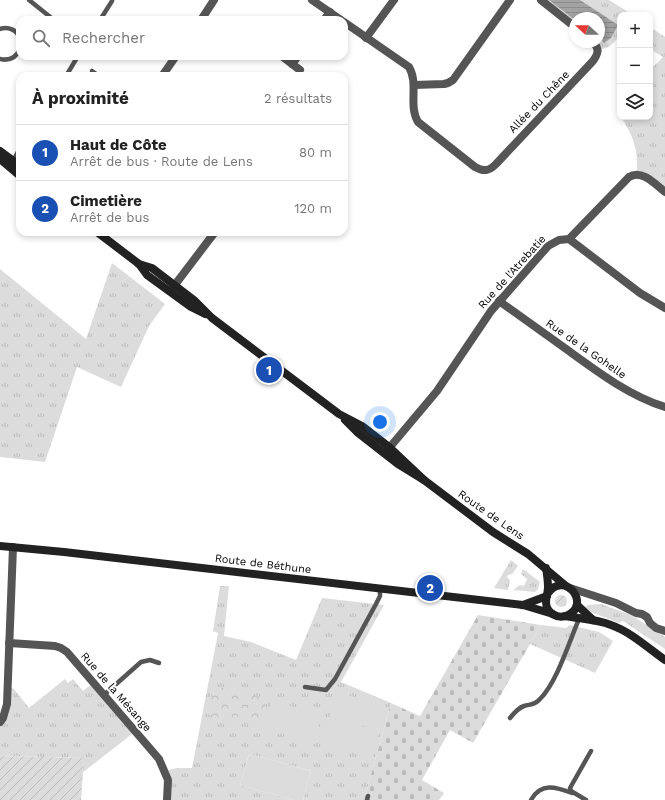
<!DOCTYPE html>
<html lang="fr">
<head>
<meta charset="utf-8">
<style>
	:root { --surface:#fff; --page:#f6f6f6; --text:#222; --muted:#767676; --line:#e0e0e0; --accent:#7c3aed }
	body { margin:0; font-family:"Work Sans",sans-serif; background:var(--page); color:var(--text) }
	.controls { position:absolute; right:12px; top:12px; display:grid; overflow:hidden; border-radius:8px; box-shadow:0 2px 6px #0003 }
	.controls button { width:36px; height:36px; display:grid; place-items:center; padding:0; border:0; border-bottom:1px solid var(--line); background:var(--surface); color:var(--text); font:20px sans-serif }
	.compass { position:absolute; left:569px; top:12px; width:36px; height:36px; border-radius:50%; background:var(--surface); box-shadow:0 2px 6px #0003; rotate:291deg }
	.you { position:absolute; left:380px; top:422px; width:14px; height:14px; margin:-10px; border:3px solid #fff; border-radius:50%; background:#1a73e8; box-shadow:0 0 0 6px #1a73e833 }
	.badge { display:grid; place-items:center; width:26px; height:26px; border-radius:50%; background:var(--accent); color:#fff; font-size:13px; font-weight:700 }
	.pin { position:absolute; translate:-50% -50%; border:2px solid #fff; box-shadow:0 1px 4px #0006 }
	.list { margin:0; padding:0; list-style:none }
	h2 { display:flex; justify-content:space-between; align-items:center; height:52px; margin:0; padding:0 16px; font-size:17px }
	h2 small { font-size:13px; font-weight:400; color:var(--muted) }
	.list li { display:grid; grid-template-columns:26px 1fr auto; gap:12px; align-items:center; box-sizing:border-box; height:56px; padding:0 16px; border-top:1px solid var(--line) }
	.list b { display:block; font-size:15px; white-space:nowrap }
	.list p { margin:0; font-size:13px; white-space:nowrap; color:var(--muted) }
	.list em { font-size:13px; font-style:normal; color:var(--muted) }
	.icon { flex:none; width:22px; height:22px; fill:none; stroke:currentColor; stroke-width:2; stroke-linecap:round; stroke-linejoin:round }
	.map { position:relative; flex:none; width:665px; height:800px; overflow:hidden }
	.search { position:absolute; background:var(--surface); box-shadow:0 2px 6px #0003; left:16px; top:16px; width:332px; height:44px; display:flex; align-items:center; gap:10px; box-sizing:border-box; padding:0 14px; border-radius:12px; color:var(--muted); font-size:15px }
	.panel { position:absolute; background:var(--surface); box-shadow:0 2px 6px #0003; left:16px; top:72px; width:332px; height:164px; border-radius:12px }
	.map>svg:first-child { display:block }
	.grass { fill:url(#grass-tufts) }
	.cemetery { fill:url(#cemetery-stones) }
	.park { fill:url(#park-crowns) }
	.garden { fill:url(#garden-furrows) }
	.pitch { fill:#dcdcdc }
	.water { fill:url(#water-rules) }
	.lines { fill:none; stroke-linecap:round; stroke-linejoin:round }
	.service { stroke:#555; stroke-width:4.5 }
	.minor { stroke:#555; stroke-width:8 }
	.tertiary { stroke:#555; stroke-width:8 }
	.secondary { stroke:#222; stroke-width:8 }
	.labels { text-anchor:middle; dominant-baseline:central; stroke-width:4; stroke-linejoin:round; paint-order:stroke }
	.street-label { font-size:11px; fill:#000; stroke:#fff }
</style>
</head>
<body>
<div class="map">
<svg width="665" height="800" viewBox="0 0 665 800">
	<defs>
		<pattern id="grass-tufts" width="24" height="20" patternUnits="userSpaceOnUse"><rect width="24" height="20" fill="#dcdcdc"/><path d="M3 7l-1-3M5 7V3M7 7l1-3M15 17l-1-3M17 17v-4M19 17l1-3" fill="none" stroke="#bbb"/></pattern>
		<pattern id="cemetery-stones" width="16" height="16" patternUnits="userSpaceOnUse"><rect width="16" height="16" fill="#dcdcdc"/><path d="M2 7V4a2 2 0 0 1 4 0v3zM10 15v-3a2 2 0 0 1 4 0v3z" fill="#bbb"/></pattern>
		<pattern id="park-crowns" width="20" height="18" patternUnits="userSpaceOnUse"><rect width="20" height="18" fill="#dcdcdc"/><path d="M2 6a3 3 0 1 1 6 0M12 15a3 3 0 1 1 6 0" fill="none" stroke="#bbb"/></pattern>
		<pattern id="garden-furrows" width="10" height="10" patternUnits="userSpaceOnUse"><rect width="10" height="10" fill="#dcdcdc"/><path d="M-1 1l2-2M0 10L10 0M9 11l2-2" fill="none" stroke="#bbb"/></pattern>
		<pattern id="water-rules" width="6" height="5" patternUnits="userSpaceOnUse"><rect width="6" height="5" fill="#a3a3a3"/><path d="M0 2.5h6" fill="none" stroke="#8b8b8b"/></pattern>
	</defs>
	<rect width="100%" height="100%" fill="#fff"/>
	<g class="grass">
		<path d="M541,0H609L633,15H620V36L609,47L599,50L593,42H599V18H575V27Z"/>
		<path d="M650,27L665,37V192L637,173C638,150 634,137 621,117H650V70L663,57L650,49Z"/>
		<path d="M112,263L165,304L149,326L121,387L77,367L45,462L0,457V269L86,339Z"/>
		<path d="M511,560L518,566L512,574L508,575L507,577L510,580L508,590L494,588Z"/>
		<path d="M523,569L540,582L538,589L535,592L513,590L520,585L524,586L527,579L521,574Z"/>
		<path d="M220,586H229L224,636L251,642L296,660L322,598L384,605L341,682L391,703L364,800H303L311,771L249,754L240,785L294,800H167L165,771L177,768H192L218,633L213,631Z"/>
		<path d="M601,604L631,615L665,637V649L623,621L619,623L591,612L586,608L587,605Z"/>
		<path d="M541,625L566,628L570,625L599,632L613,641L595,673L530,644Z"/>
		<path d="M65,679L68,683L73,679L83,691L94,682L136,731L82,773L83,758L0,756V722L8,686L14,689L29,708Z"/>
	</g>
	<path class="cemetery" d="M478,615L541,625L473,743L450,730L422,780L444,793L439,800H364L391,703L420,716Z"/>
	<path class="park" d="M214,686L267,699L260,727L207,714Z"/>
	<g class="garden">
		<circle cx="561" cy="601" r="6"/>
		<path d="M0,756L84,758L81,800H0Z"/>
	</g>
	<g class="pitch">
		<path d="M336,692L386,705L379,730L330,717Z"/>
		<path d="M271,701L322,714L315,742L264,729Z"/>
		<path d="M329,718L379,731L372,757L322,744Z"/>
		<path d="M249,754L311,771L303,800H294L240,785Z"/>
	</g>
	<path class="water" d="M549,0H580L618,25L611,38L604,43L599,37V18H575V20Z"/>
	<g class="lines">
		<g class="service">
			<path d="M29,0L54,20"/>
			<path d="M100,20L112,1"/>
			<path d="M0,29C8,26 17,30 20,38"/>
			<path d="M0,59C9,61 16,58 20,49"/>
			<path d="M92,71L99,76"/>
			<path d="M66,76L78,56"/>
			<path d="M13,161L20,148"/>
			<path d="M305,687L326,690L335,679L376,604L380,596V589"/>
			<path d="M105,694L141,662L150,660L159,663"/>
			<path d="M510,718C514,713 518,708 524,706C531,704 535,705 540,699C557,682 569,642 579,619"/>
			<path d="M367,800L368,796"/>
			<path d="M531,800C541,782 556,787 572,793"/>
			<path d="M586,800L571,791L570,788L591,751"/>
		</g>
		<g class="minor">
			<path d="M312,0L341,20"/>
			<path d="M541,0L575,27"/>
			<path d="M201,20L214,0"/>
			<path d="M324,20L330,12"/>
			<path d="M344,22L409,67C419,84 408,105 418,122L475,167C484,172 489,171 496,164L593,61C598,54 600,49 593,42"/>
			<path d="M366,38L394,0"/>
			<path d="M283,57L300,70"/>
			<path d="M292,64L298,56"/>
			<path d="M162,76L176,56"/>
			<path d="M414,85L444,84L448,83L453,80L510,0"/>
			<path d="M569,239L640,293L665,308"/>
			<path d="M171,290L215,232"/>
			<path d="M499,301C520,316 541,331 562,346C594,369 627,395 665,407"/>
			<path d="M385,453L437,391L491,311L548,246L559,240L569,239L629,177C642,169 655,184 665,192"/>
			<path d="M9,643L55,646L61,648L67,652L159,759L168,780L167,800"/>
			<path d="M0,722L3,718L7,704L13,547"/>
		</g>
		<path class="tertiary" d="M570,588L616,603L636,613L642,614L647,617L650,623L656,628L665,631"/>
		<g class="secondary">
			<path d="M0,151L20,166"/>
			<path d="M0,159L20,176"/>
			<path d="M97,232L139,264L147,275L191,307L205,314"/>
			<path d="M139,264L152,268L195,301L212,318L339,414L362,426L389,447L424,480"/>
			<path d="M345,420L357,432L398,464L424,480L493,532L528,554L566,586"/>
			<path d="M0,546L64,552L523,605L553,614"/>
			<path d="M546,568C547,574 548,580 548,587C548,592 546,597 546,602C546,613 558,620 568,615C591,604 565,570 548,593"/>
			<path d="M523,605L547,596"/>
			<path d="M577,605L593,620"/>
			<path d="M565,616C581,619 596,619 611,625C631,632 648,648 665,660"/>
		</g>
	</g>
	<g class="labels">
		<g class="street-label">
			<text transform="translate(539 102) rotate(-46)">Allée du Chêne</text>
			<text transform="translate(512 272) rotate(-48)">Rue de l'Atrebatie</text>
			<text transform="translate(586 349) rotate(35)">Rue de la Gohelle</text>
			<text transform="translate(491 515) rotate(35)">Route de Lens</text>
			<text transform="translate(263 564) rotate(7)">Route de Béthune</text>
			<text transform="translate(116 692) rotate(49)">Rue de la Mésange</text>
		</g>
	</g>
</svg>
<div class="controls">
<button>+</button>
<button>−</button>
<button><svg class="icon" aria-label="layers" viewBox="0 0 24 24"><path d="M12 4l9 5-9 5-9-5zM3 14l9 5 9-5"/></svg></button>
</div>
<svg class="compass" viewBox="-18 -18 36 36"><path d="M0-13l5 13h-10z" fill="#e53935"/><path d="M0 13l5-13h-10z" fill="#767676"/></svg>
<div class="you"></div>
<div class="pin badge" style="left:269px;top:370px;background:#1a4fb4">1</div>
<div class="pin badge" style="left:430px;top:588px;background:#1a4fb4">2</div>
<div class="search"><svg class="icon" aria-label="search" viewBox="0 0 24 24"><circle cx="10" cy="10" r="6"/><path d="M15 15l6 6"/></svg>Rechercher</div>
<section class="panel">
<h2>À proximité<small>2 résultats</small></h2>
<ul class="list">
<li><span class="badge" style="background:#1a4fb4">1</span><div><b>Haut de Côte</b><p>Arrêt de bus · Route de Lens</p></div><em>80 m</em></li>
<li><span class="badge" style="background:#1a4fb4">2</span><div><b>Cimetière</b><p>Arrêt de bus</p></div><em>120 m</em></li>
</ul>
</section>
</div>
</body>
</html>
